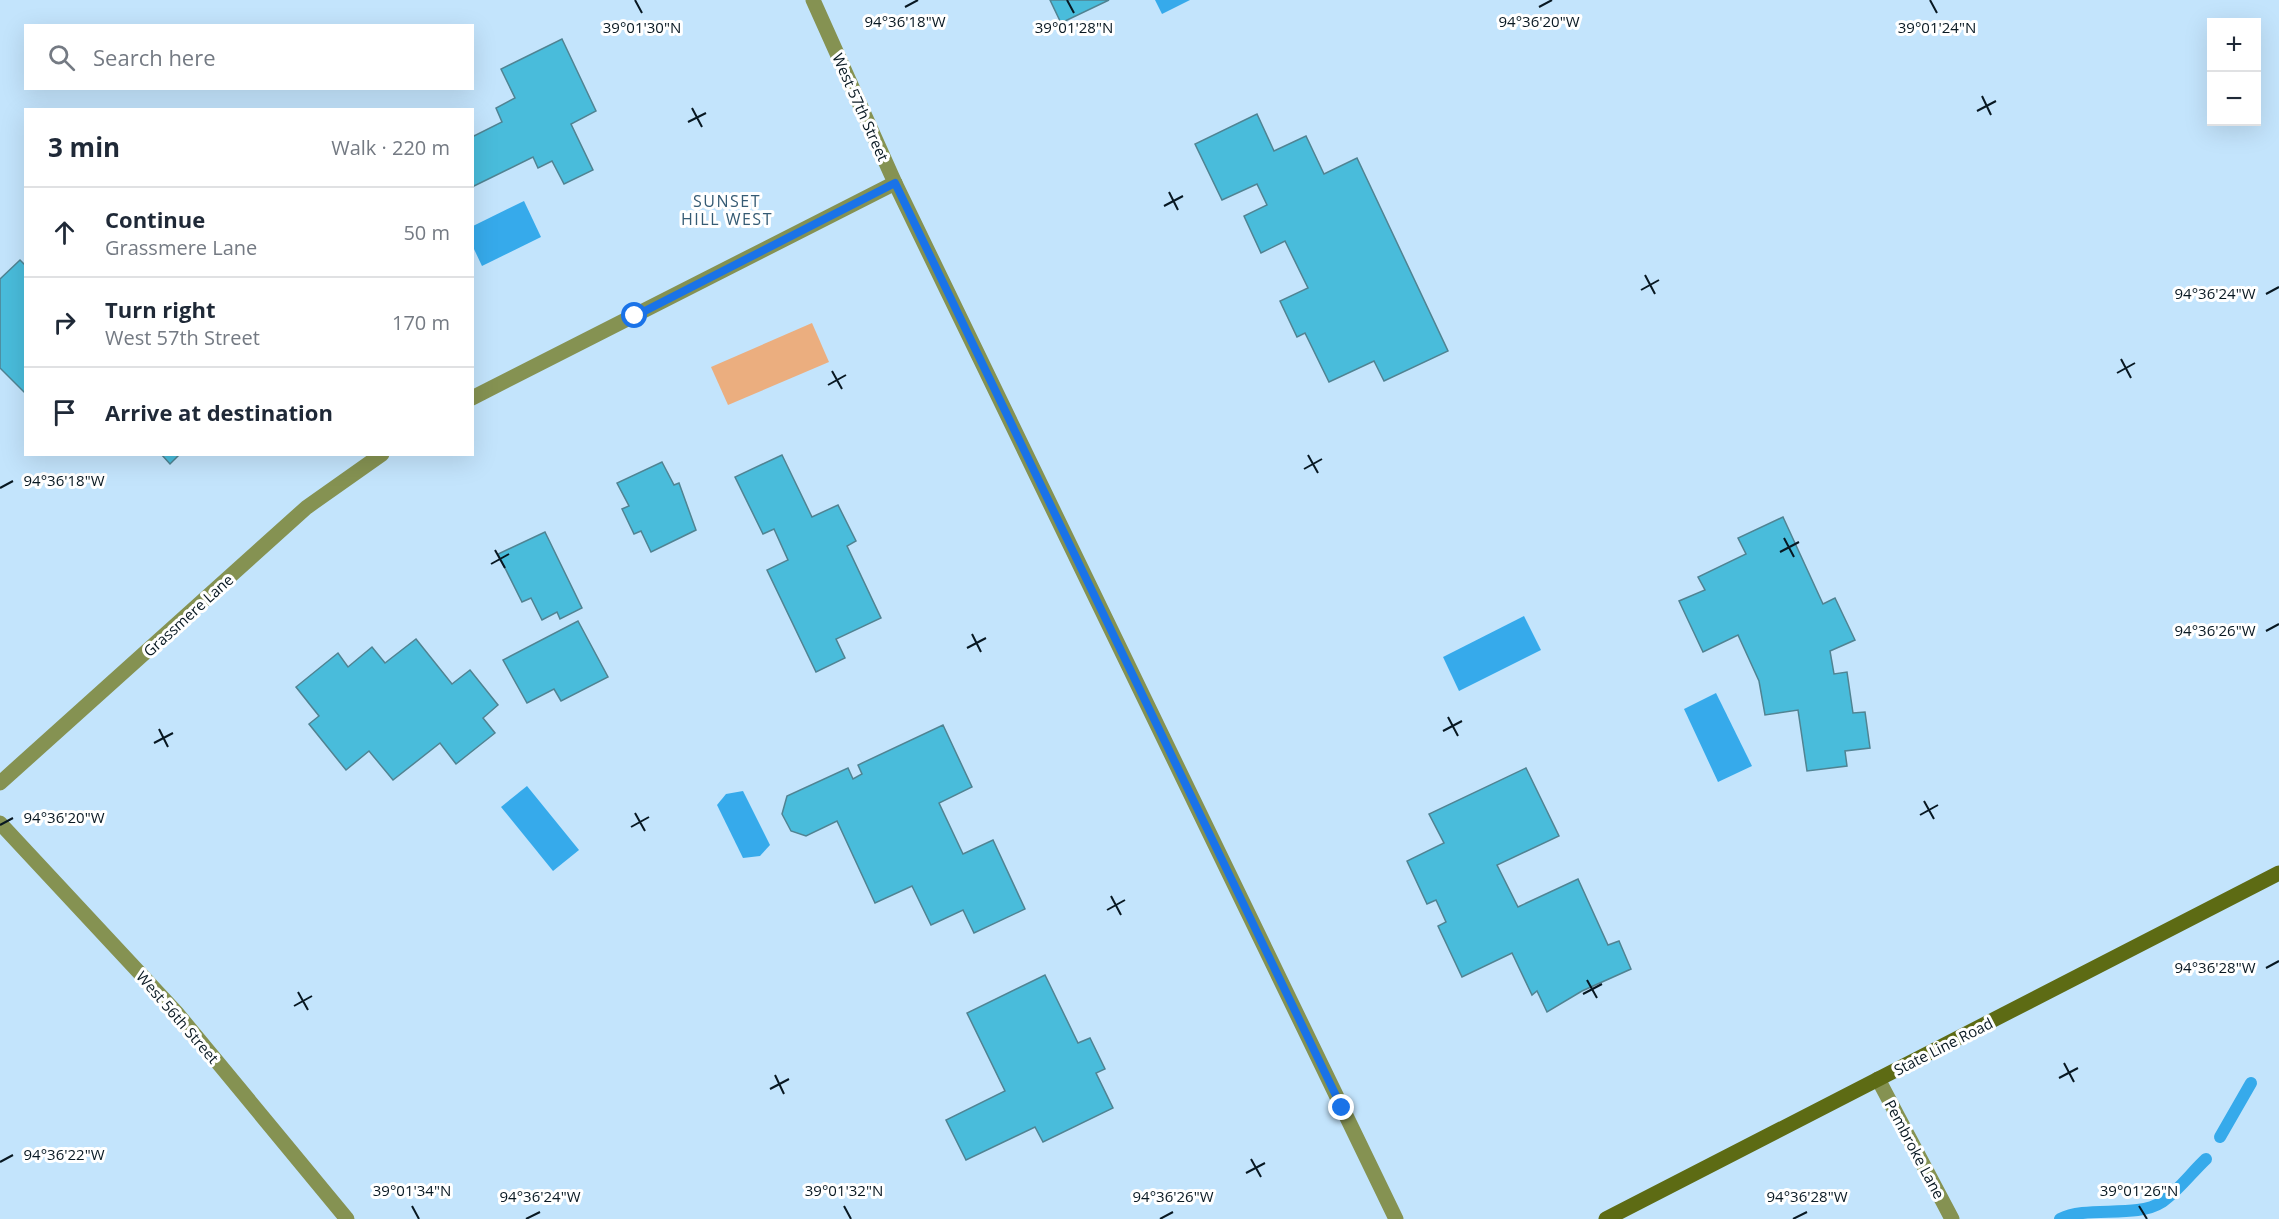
<!DOCTYPE html>
<html lang="en">
<head>
<meta charset="utf-8">
<style>
	:root { --surface:#fff; --page:#f2f2f3; --text:#1f2937; --muted:#747a83; --line:#e0e1e3 }
	body { margin:0; font-family:"Open Sans",sans-serif; background:var(--page); color:var(--text) }
	.controls { position:absolute; right:18px; top:18px; display:grid; overflow:hidden; border-radius:0px; box-shadow:0 6px 24px #0002 }
	.controls button { width:54px; height:54px; display:grid; place-items:center; padding:0; border:0; border-bottom:2px solid var(--line); background:var(--surface); color:var(--text); font:30px sans-serif }
	.stop { position:absolute; width:18px; height:18px; margin:-14px; border:4px solid #1a73e8; border-radius:50%; background:#fff }
	.stop.end { background:#1a73e8; border-color:#fff; box-shadow:0 2px 6px #0008 }
	.list { margin:0; padding:0; list-style:none }
	h2 { display:flex; justify-content:space-between; align-items:center; height:78px; margin:0; padding:0 24px; font-size:26px }
	h2 small { font-size:20px; font-weight:400; color:var(--muted) }
	.list li { display:grid; grid-template-columns:39px 1fr auto; gap:18px; align-items:center; box-sizing:border-box; height:90px; padding:0 24px; border-top:2px solid var(--line) }
	.list b { display:block; font-size:22px; white-space:nowrap }
	.list p { margin:0; font-size:20px; white-space:nowrap; color:var(--muted) }
	.list em { font-size:20px; font-style:normal; color:var(--muted) }
	.icon { flex:none; width:33px; height:33px; fill:none; stroke:currentColor; stroke-width:2; stroke-linecap:round; stroke-linejoin:round }
	.map { position:relative; flex:none; width:2279px; height:1219px; overflow:hidden }
	.search { position:absolute; background:var(--surface); box-shadow:0 6px 24px #0002; left:24px; top:24px; width:450px; height:66px; display:flex; align-items:center; gap:15px; box-sizing:border-box; padding:0 21px; border-radius:0px; color:var(--muted); font-size:22px }
	.panel { position:absolute; background:var(--surface); box-shadow:0 6px 24px #0002; left:24px; top:108px; width:450px; height:348px; border-radius:0px }
	.map>svg:first-child { display:block }
	.green { fill:#ebae7f }
	.water { fill:#36aaeb }
	.lines { fill:none; stroke-linecap:round; stroke-linejoin:round }
	.stream { stroke:#36aaeb; stroke-width:12 }
	.building { fill:#49bcdb; stroke:#508392; stroke-width:1.5 }
	.minor { stroke:#859252; stroke-width:15 }
	.secondary { stroke:#5d6b14; stroke-width:15 }
	.route { stroke:#1a73e8; stroke-width:8 }
	.ticks { fill:none; stroke:#081822; stroke-width:2 }
	.labels { text-anchor:middle; dominant-baseline:central; stroke-width:6; stroke-linejoin:round; paint-order:stroke }
	.street-label { font-size:15px; fill:#081822; stroke:#fff }
	.neighbourhood-label { font-size:16px; letter-spacing:1.5px; fill:#355b74; stroke:#fff }
	.ticks-label { font-size:15px; text-anchor:middle; fill:#081822; stroke:#fff; stroke-width:6; stroke-linejoin:round; paint-order:stroke }
</style>
</head>
<body>
<div class="map">
<svg width="2279" height="1219" viewBox="0 0 2279 1219">
	<rect width="100%" height="100%" fill="#c3e4fc"/>
	<path class="green" d="M812,323L829,362L728,405L711,367Z"/>
	<g class="water">
		<path d="M1155,0H1190L1162,14Z"/>
		<path d="M524,201L541,237L482,266L473,247V226Z"/>
		<path d="M1524,616L1541,650L1459,691L1443,657Z"/>
		<path d="M1716,693L1752,766L1718,782L1684,709Z"/>
		<path d="M527,786L579,850L553,871L501,807Z"/>
		<path d="M743,791L770,845L760,856L743,858L717,805L726,794Z"/>
	</g>
	<g class="lines">
		<g class="stream">
			<path d="M2220,1137L2251,1083"/>
			<path d="M2060,1219C2087,1205 2136,1219 2162,1202C2178,1191 2192,1172 2206,1159"/>
		</g>
	</g>
	<g class="building">
		<path d="M1050,0H1109L1061,23Z"/>
		<path d="M562,39L596,111L571,124L593,170L564,184L552,161L538,168L533,157L472,187V133L474,136L502,122L496,108L515,98L501,69Z"/>
		<path d="M1257,114L1274,151L1306,136L1324,174L1357,158L1448,351L1384,381L1374,361L1329,382L1305,333L1297,337L1280,301L1308,288L1285,241L1261,253L1244,216L1267,205L1257,184L1222,200L1195,144Z"/>
		<path d="M20,260L26,266V394L0,368V279Z"/>
		<path d="M161,454H180L170,464Z"/>
		<path d="M782,455L812,517L838,505L856,541L847,546L881,618L836,639L845,658L816,672L767,570L788,560L774,529L763,534L735,477Z"/>
		<path d="M662,462L674,485L679,483L696,530L651,552L641,531L634,534L622,509L629,506L617,483Z"/>
		<path d="M1783,517L1823,604L1835,598L1855,640L1830,651L1834,674L1847,672L1853,713L1865,712L1870,748L1845,751L1847,766L1807,771L1798,710L1765,715L1759,681L1738,635L1703,652L1679,601L1705,590L1698,577L1746,554L1738,538Z"/>
		<path d="M545,532L582,608L560,619L557,612L542,620L531,598L522,602L498,554Z"/>
		<path d="M578,621L608,677L561,701L554,689L527,703L503,660Z"/>
		<path d="M416,639L452,684L470,670L498,705L483,718L495,733L456,764L440,743L393,780L369,751L346,770L309,724L319,716L296,687L338,653L348,667L372,647L385,663Z"/>
		<path d="M943,725L972,787L939,803L963,854L993,840L1025,909L974,933L963,910L931,925L912,886L875,903L837,821L806,836L791,831L782,814L787,796L848,768L853,779L862,774L858,765Z"/>
		<path d="M1526,768L1559,836L1497,865L1518,907L1578,879L1608,945L1619,941L1631,969L1582,991L1547,1012L1537,991L1532,995L1512,953L1462,977L1438,926L1446,922L1436,900L1427,904L1407,861L1444,843L1429,814Z"/>
		<path d="M1045,975L1078,1043L1090,1038L1105,1069L1096,1073L1113,1108L1043,1142L1035,1127L966,1160L946,1120L1005,1091L967,1013Z"/>
	</g>
	<g class="lines">
		<g class="minor">
			<path d="M813,0L895,183L1396,1219"/>
			<path d="M472,398L895,183"/>
			<path d="M0,783L307,507L382,454"/>
			<path d="M0,823L176,1012L347,1219"/>
			<path d="M1878,1079L1952,1219"/>
		</g>
		<path class="secondary" d="M1606,1219L2279,873"/>
	</g>
	<g class="lines">
		<path class="route" d="M635,316L895,183L1342,1108"/>
	</g>
	<path class="ticks" d="M635,0L642,13M1067,0L1074,13M1930,0L1937,13M905,7L918,0M1539,7L1552,0M1982,96L1991,115M692,108L702,127M1977,111L1996,101M688,122L706,113M1169,192L1178,210M1164,206L1183,196M1645,275L1655,294M1641,290L1659,280M2266,294L2279,287M2121,359L2131,378M832,371L842,389M2117,373L2135,363M828,385L846,375M1308,455L1318,473M1304,469L1322,459M0,488L13,481M1784,538L1794,557M495,550L505,568M1780,552L1799,542M491,564L509,554M2266,631L2279,624M972,634L981,652M967,648L986,638M1448,717L1458,736M159,729L168,747M1443,731L1462,721M154,743L173,733M1924,801L1934,819M635,813L645,831M1920,815L1938,805M0,825L13,818M631,827L649,817M1111,896L1121,915M1107,910L1125,900M2266,968L2279,961M1587,980L1597,998M298,992L308,1010M1583,994L1602,984M294,1006L312,996M2064,1063L2074,1082M775,1075L784,1094M2059,1078L2078,1068M770,1089L789,1079M1251,1159L1261,1177M0,1162L13,1155M1246,1173L1265,1163M412,1206L419,1219M844,1206L851,1219M2139,1206L2147,1219M526,1219L540,1212M1160,1219L1173,1212M1793,1219L1807,1212"/>
	<g class="labels">
		<g class="street-label">
			<text transform="translate(861 107) rotate(66)">West 57th Street</text>
			<text transform="translate(188 615) rotate(-42)">Grassmere Lane</text>
			<text transform="translate(178 1017) rotate(49)">West 56th Street</text>
			<text transform="translate(1943 1046) rotate(-27)">State Line Road</text>
			<text transform="translate(1915 1149) rotate(62)">Pembroke Lane</text>
		</g>
		<g class="neighbourhood-label">
			<text x="727" y="201">SUNSET<tspan x="727" dy="18">HILL WEST</tspan></text>
		</g>
	</g>
	<g class="ticks-label">
		<text x="1539" y="27">94°36'20"W</text>
		<text x="905" y="27">94°36'18"W</text>
		<text x="642" y="33">39°01'30"N</text>
		<text x="1937" y="33">39°01'24"N</text>
		<text x="1074" y="33">39°01'28"N</text>
		<text x="2215" y="299">94°36'24"W</text>
		<text x="64" y="486">94°36'18"W</text>
		<text x="2215" y="636">94°36'26"W</text>
		<text x="64" y="823">94°36'20"W</text>
		<text x="2215" y="973">94°36'28"W</text>
		<text x="64" y="1160">94°36'22"W</text>
		<text x="412" y="1196">39°01'34"N</text>
		<text x="844" y="1196">39°01'32"N</text>
		<text x="2139" y="1196">39°01'26"N</text>
		<text x="540" y="1202">94°36'24"W</text>
		<text x="1173" y="1202">94°36'26"W</text>
		<text x="1807" y="1202">94°36'28"W</text>
	</g>
</svg>
<div class="controls">
<button>+</button>
<button>−</button>
</div>
<div class="stop" style="left:635px;top:316px"></div>
<div class="stop end" style="left:1342px;top:1108px"></div>
<div class="search"><svg class="icon" aria-label="search" viewBox="0 0 24 24"><circle cx="10" cy="10" r="6"/><path d="M15 15l6 6"/></svg>Search here</div>
<section class="panel">
<h2>3 min<small>Walk · 220 m</small></h2>
<ul class="list">
<li><svg class="icon" aria-label="ahead" viewBox="0 0 24 24"><path d="M12 20V5M6 11l6-6 6 6"/></svg><div><b>Continue</b><p>Grassmere Lane</p></div><em>50 m</em></li>
<li><svg class="icon" aria-label="right" viewBox="0 0 24 24"><path d="M7 20v-9h11M14 6l5 5-5 5"/></svg><div><b>Turn right</b><p>West 57th Street</p></div><em>170 m</em></li>
<li><svg class="icon" aria-label="arrive" viewBox="0 0 24 24"><path d="M6 21V4h12l-3 4 3 4H6"/></svg><div><b>Arrive at destination</b></div></li>
</ul>
</section>
</div>
</body>
</html>
